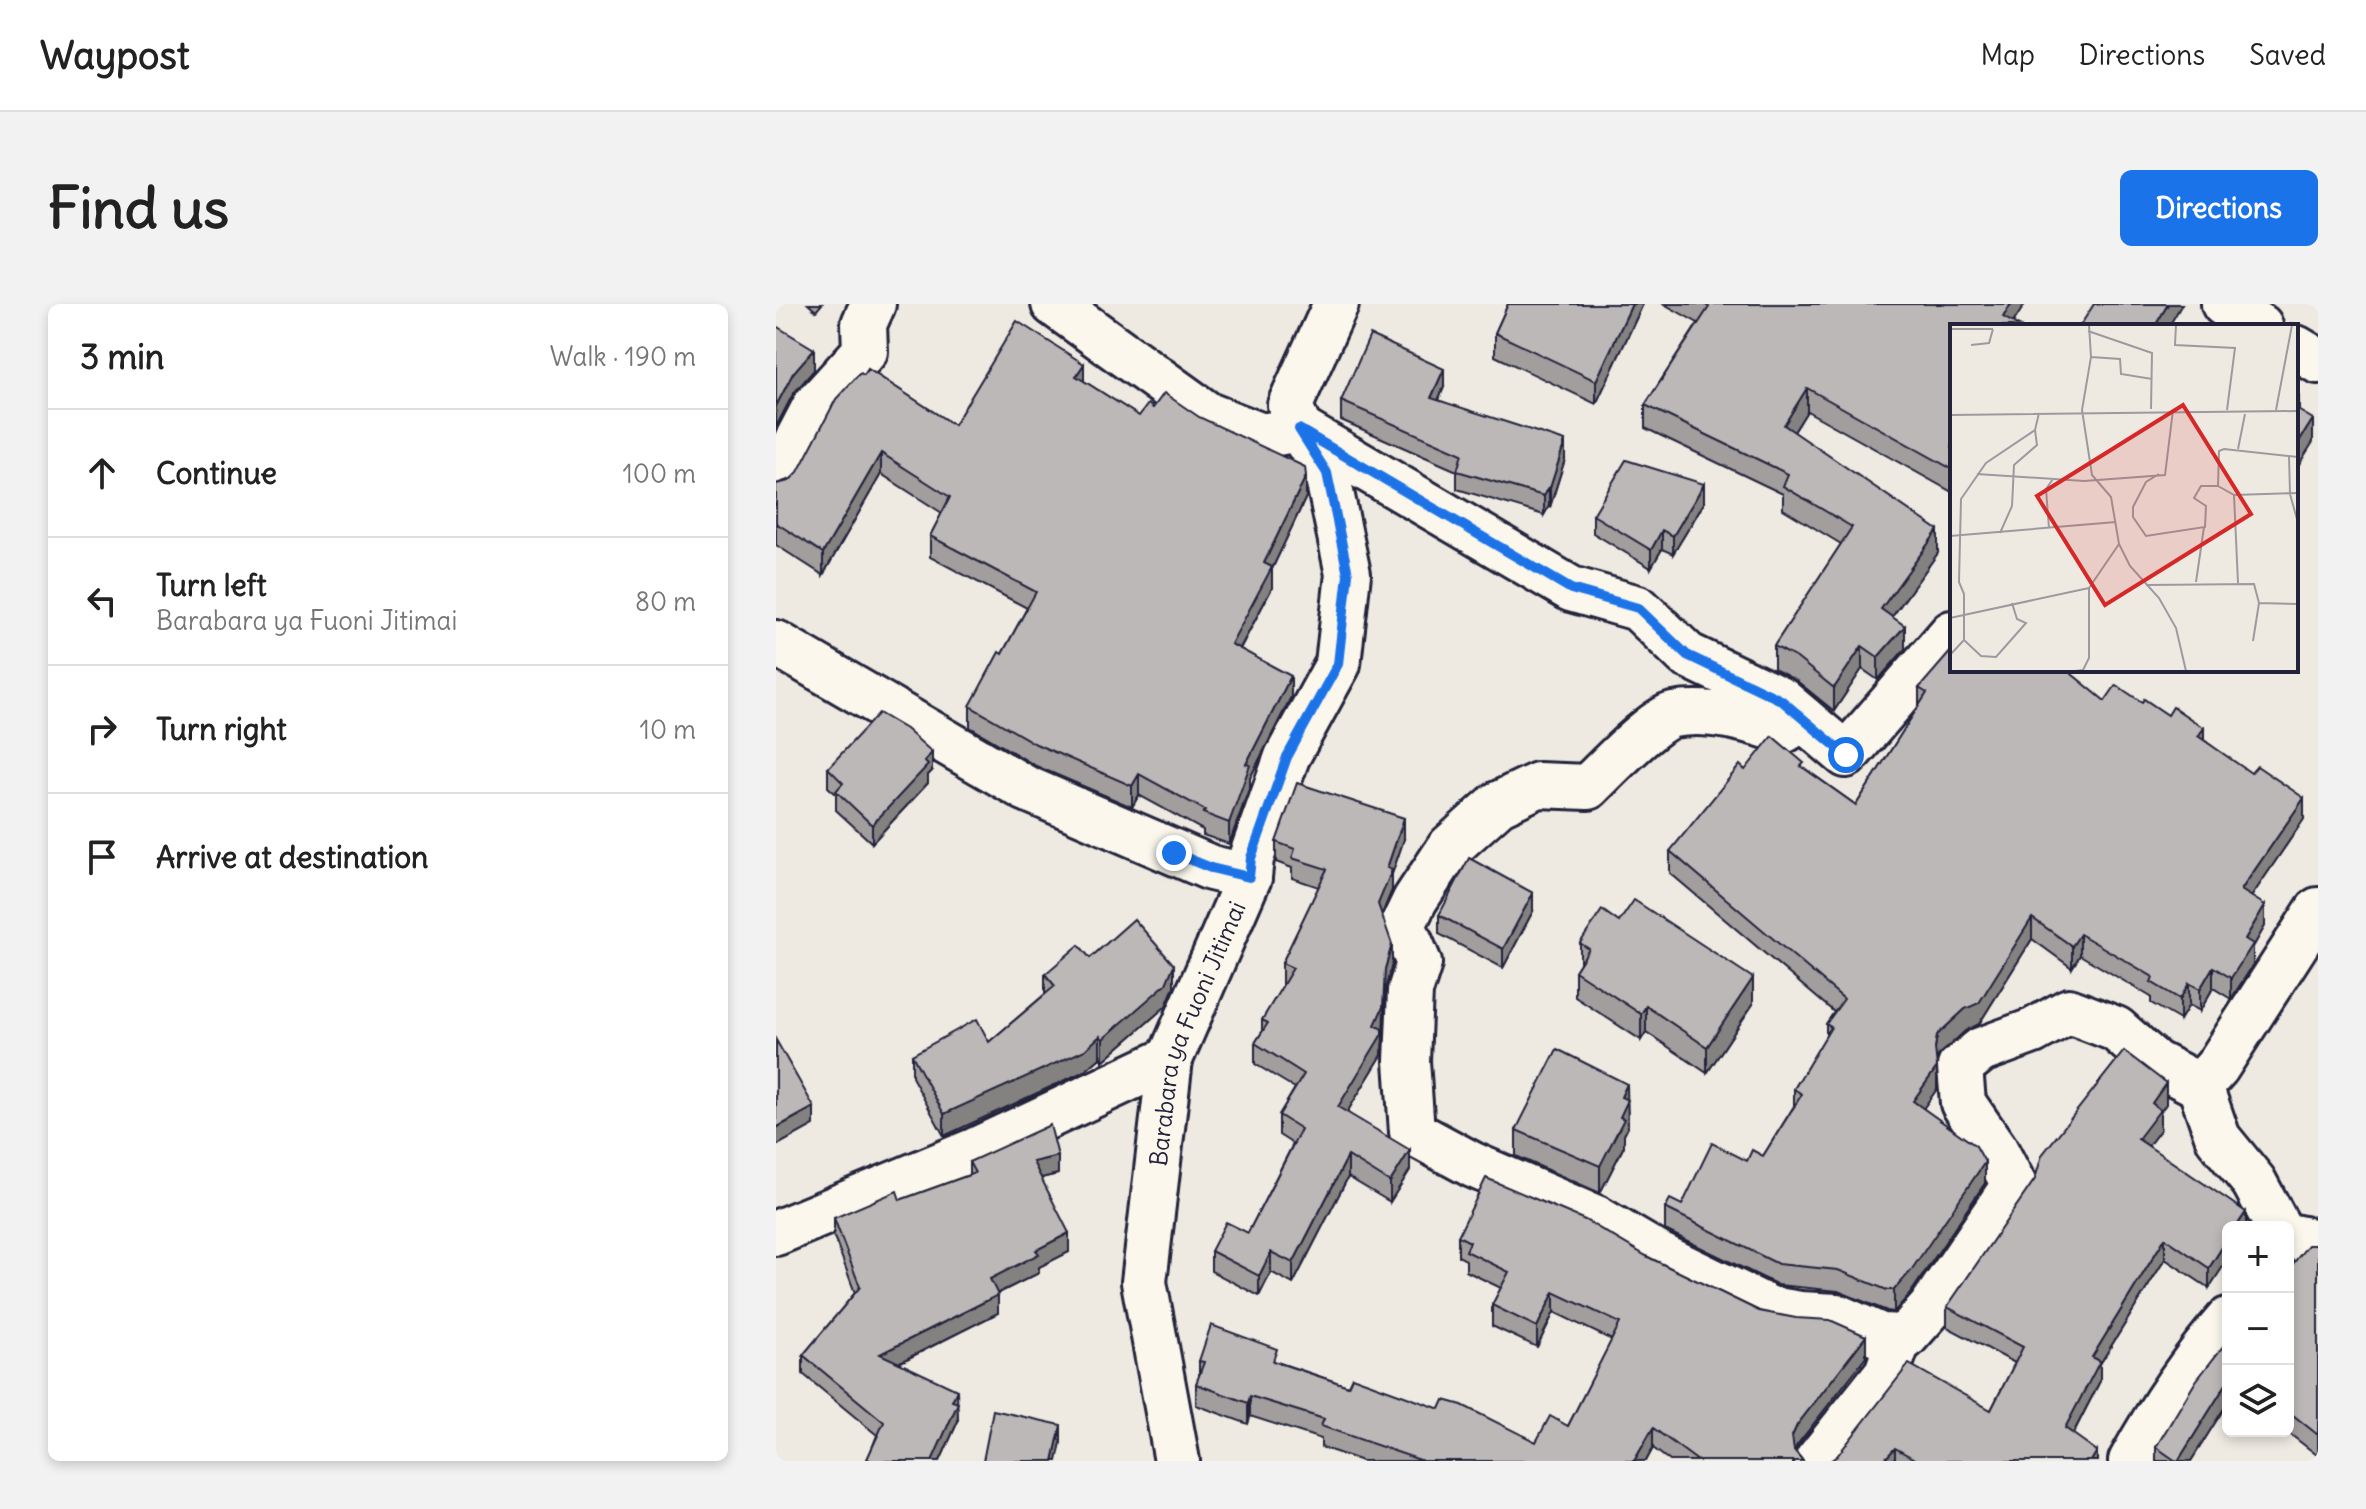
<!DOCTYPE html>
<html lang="en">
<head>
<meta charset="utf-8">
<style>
	:root { --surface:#fff; --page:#f2f2f2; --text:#222; --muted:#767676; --line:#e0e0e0; --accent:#1a73e8 }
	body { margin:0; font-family:Delius,sans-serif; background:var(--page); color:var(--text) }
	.controls { position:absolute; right:24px; bottom:24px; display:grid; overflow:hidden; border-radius:12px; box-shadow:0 4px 12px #0003 }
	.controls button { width:72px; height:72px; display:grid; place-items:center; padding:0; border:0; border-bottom:2px solid var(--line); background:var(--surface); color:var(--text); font:40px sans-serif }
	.stop { position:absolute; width:24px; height:24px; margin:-18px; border:6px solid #1a73e8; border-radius:50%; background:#fff }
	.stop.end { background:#1a73e8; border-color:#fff; box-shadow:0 2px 8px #0008 }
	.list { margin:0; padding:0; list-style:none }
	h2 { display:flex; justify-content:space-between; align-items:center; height:104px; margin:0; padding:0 32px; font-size:34px }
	h2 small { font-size:26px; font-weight:400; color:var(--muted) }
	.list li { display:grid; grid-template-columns:52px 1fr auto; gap:24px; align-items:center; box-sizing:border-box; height:128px; padding:0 32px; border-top:2px solid var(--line) }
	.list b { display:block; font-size:30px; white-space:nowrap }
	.list p { margin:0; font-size:26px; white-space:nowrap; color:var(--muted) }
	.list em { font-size:26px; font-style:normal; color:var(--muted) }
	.icon { flex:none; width:44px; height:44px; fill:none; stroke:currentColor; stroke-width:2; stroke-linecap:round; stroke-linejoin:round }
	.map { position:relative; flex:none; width:1542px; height:1157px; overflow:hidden; border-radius:12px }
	header { display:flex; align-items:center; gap:48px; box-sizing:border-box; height:112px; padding:0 40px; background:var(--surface); border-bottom:2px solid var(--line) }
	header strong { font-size:38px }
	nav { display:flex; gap:44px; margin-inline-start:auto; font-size:28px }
	.intro { display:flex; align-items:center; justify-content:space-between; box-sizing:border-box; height:192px; padding:0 48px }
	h1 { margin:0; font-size:56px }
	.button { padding:20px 36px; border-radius:12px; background:var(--accent); color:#fff; font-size:28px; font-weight:700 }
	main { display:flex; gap:48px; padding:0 48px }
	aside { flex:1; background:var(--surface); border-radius:12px; box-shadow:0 4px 12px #0003 }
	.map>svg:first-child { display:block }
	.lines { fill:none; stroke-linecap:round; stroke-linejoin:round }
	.minor-casing { stroke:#22223b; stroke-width:50 }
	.minor { stroke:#fbf7ec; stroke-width:44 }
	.wall { fill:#a29e9e; stroke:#22223b; stroke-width:2 }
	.shaded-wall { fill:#848181; stroke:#22223b; stroke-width:2 }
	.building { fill:#bcb8b8; stroke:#22223b; stroke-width:2 }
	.route { stroke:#1a73e8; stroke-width:10 }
	.labels { text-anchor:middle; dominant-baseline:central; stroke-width:7; stroke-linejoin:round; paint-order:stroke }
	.street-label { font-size:24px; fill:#22223b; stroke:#fbf7ec }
	.inset-road { fill:none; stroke:#9c9a9f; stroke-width:2 }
	.view { fill:#d62828; fill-opacity:0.15; stroke:#d62828; stroke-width:4 }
	.inset-edge { fill:none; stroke:#22223b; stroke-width:4 }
</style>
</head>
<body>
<header>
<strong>Waypost</strong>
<nav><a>Map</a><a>Directions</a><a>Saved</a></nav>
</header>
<div class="intro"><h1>Find us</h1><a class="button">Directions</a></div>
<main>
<aside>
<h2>3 min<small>Walk · 190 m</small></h2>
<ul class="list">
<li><svg class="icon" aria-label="ahead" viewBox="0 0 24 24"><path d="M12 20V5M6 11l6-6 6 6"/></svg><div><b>Continue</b></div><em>100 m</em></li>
<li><svg class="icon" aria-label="left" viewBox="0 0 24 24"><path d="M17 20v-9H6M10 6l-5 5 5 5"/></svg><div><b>Turn left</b><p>Barabara ya Fuoni Jitimai</p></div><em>80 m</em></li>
<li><svg class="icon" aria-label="right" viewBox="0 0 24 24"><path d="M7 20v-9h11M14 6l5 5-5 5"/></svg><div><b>Turn right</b></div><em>10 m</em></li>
<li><svg class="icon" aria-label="arrive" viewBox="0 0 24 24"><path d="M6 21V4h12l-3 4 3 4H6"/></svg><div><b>Arrive at destination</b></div></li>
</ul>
</aside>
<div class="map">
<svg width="1542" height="1157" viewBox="0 0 1542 1157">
	<rect width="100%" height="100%" fill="#eeeae2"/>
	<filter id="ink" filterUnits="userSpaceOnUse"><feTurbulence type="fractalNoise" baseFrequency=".0125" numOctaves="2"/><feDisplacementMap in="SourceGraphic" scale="16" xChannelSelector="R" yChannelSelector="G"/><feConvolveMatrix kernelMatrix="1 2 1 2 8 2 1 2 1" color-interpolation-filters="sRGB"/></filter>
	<g filter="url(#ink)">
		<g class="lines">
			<defs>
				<g id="minor">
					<path d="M278,0L432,111L486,132L523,125L795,285L862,304L911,351L1005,396L1070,451L1176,329"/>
					<path d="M1448,0L1484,22"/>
					<path d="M1520,44L1542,57"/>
					<path d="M0,177L39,102L89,47L88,20L97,0"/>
					<path d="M0,339L249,484L435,564L473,573"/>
					<path d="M1027,415L1007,427C973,416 934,404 897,411C879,414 827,468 812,483L762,481L722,500L674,543L639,596L627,621L643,659L634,687L631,757L636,828L697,861L820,914L883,951L994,1005L1024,1010L1060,1012L1105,1032L1129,1033L1154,1005L1238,881L1220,847L1187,799L1184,763L1205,746L1257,727L1293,707L1340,725L1379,759L1424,782L1441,763L1542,606"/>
					<path d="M1424,782L1442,834L1478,878L1502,923"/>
					<path d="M0,929L200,846L394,755"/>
					<path d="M1512,932L1542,938"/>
					<path id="s1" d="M401,1157L368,978L394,755L473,573L475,554L511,453L562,360L572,270L551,169L523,125L514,101L560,0"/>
					<path d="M1041,1157L1111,1069L1123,1034"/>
					<path d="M1355,1157C1382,1108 1415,1058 1452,1016"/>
				</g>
			</defs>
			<use href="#minor" class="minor-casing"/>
			<use href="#minor" class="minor"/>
		</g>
		<g class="wall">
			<path d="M32,0H46L40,7Z"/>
			<path d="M732,0H867L820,100L719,52V29Z"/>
			<path d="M888,0H1249L1176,22V188L1031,107L1018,128L1162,249L1116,313L1129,345L1102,376L1086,365L1058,407L1021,377L998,365V342L1065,240L1007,205V190L869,124V101L922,19Z"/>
			<path d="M308,77L363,112L377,104L530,193L496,265V284L464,345L515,393L474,474V482L453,540L427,531V526L363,491L356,503L260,462L194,423V402L226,350L251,304L154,253V232L166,209L105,170L47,271L0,241V180Z"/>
			<path d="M668,83L663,96L789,155L774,203L773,202L768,211L681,185V167L565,116V97Z"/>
			<path d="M928,199L897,250L886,245L875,264L817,229V211Z"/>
			<path d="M1143,384L1329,397L1428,436L1528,515L1475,593L1489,622L1477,643V661L1455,695L1437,684L1424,707L1413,701L1404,716L1375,699V693L1304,651L1296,664L1256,635L1203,720L1189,727L1161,753V785L1147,804L1209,879L1134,990L1118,1008L1111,1007L1062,987L1002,981L889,926V904L906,901L971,857L987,852L1018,802V785L1050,733V720L1058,708L894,569V547L1028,464L1080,501L1143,402Z"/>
			<path d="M52,464L156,467L152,471V479L96,539L60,506V490L52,483Z"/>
			<path d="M628,535L616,570V586L606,610L616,660L609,686L606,751L571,808L634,866L614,898L572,873L517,980L495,968L483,992L435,967V947L472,929L517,840L503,831V811L519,784L479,760V739L486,728V716L508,680H506V659L543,583L516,574V564L500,558V538Z"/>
			<path d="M757,607L727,664L663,630V611Z"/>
			<path d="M843,618L977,700L931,769L870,728L865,736L799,693V667L804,659V639Z"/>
			<path d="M314,654L398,683L390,702L327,757L324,754L309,767L168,832L136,773V751L213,738L269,690V670Z"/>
			<path d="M851,796L852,823L848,831V842L824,889L740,852V826Z"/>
			<path d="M1390,800L1384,808V826L1372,842L1470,923L1433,984L1389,955L1324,1060V1077L1297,1130L1321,1157H1054L1215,1106L1239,1059L1171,1023V1003Z"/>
			<path d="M193,858L282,870L265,874L293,948L263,963V969L221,990L222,1009L123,1059L181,1099L182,1117L164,1157H91L101,1131L27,1070V1051L79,989L58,932V914L124,896L193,871Z"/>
			<path d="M682,932L872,953L983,1007L1090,1053L1021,1141L1019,1147L1027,1157H894L877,1144L870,1157H586L545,1143V1135L474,1112L472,1120L420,1101V1080L423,1073V1057L501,1058L572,1082L664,1105L760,1138L792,1122L836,1036L778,1008L761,1043L716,1022V1001L725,984L690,967V956L682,952Z"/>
			<path d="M1542,941V1157L1541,1151L1510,1127H1512V966Z"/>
			<path d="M1452,1036V1098L1415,1157H1380V1143Z"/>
		</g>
		<g class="shaded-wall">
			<path d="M856,0H867L820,100V77Z"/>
			<path d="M1235,0H1249L1235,22L1227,13Z"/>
			<path d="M1392,0H1406L1393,22H1379Z"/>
			<path d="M38,45V66L17,90L0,123V102L17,69Z"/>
			<path d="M308,60V81L300,72Z"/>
			<path d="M668,65V83L655,112V94Z"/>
			<path d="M1031,84V107L1008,144V121Z"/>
			<path d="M1523,94V118L1520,122V99Z"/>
			<path d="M1537,115V138L1520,165V142Z"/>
			<path d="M789,137V155L774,203V184Z"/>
			<path d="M105,149V170L47,271V249Z"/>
			<path d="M530,172V193L496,265V284L455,361V340L488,259Z"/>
			<path d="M928,180V199L897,250V232Z"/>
			<path d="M773,183V202L768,211V192Z"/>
			<path d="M886,226V245L875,264V246Z"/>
			<path d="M1162,226V249L1105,328V305Z"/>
			<path d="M1129,322V345L1102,376V353Z"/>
			<path d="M1086,342V365L1058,407V384Z"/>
			<path d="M515,372V393L474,474V482L453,540V519L470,460Z"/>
			<path d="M1428,424V445L1422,432Z"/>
			<path d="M156,448V467L152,471V479L96,539V521Z"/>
			<path d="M363,470V491L356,503V482Z"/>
			<path d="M1528,494V515L1465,608V586Z"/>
			<path d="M628,514V535L616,570V586L602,620V600L611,564Z"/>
			<path d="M757,589V607L727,664V645Z"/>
			<path d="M1489,601V622L1477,643V661L1455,695V674L1469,635Z"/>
			<path d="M1256,614V635L1203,720L1189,727L1161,753L1159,765V744L1161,731L1189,705Z"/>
			<path d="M1304,630V651L1296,664V642Z"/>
			<path d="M616,640V660L609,686L606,751L562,823V803L609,665Z"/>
			<path d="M398,661V683L390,702L327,757V735Z"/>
			<path d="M1437,663V684L1424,707V685Z"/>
			<path d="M977,674V700L931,769V743Z"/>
			<path d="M1413,679V701L1404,716V695Z"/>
			<path d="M870,702V728L865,736V710Z"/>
			<path d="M324,732V754L309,767L168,832V810Z"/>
			<path d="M1161,763V785L1137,819V797Z"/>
			<path d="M1390,779V800L1384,808V826L1362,855V835L1376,799Z"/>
			<path d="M851,780L852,823L848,831V842L824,889V862L845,793Z"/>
			<path d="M38,803V821L0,842V824Z"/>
			<path d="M634,846V866L614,898V878Z"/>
			<path d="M282,852V870L257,876V858Z"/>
			<path d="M572,852V873L517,980V959Z"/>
			<path d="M1209,858V879L1134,990L1118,1008V986Z"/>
			<path d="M1470,908V923H1460Z"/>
			<path d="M293,929V948L263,963V969L214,993V975L260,946Z"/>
			<path d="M1389,934V955L1324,1060V1077L1289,1145V1124L1316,1053Z"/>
			<path d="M1452,934V955L1433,984V964Z"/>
			<path d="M495,948V968L483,992V972Z"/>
			<path d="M778,988V1008L761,1043V1023Z"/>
			<path d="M222,991V1009L104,1068V1050Z"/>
			<path d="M1090,1032V1053L1021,1141L1016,1153V1132L1021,1121Z"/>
			<path d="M1452,1077V1098L1415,1157H1402Z"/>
			<path d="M181,1086L182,1117L164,1157H156L176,1097Z"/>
			<path d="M474,1092V1112L472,1120V1099Z"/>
			<path d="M285,1121V1139L281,1157H277Z"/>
			<path d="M877,1124V1144L870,1157H858Z"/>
			<path d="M1119,1144V1157H1107Z"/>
			<path d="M1321,1147V1157H1315Z"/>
		</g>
		<g class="building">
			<path d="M732,0H856L820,77L719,29Z"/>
			<path d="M928,0H1235L1227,13L1243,22H1176V165L1031,84L1008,121L1162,226L1105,305L1129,322L1102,353L1086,342L1058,384L1021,354L998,342L1076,223L1007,182L1012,170L869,101L933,3Z"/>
			<path d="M1318,0H1392L1379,22H1304Z"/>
			<path d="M241,17L308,60L300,72L363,112L372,100L377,104L388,89L423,113L529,163L530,172L488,259L496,263L455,340L515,372L470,460L474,461L453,519L427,509L429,506L363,470L356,482L260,440L194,402L223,348L226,350L260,288L154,232L174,193L105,149L47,249L0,219V180L13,177L22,168L60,95L84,69L88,71L92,65L178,121Z"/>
			<path d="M0,22L38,45L17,69L0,102Z"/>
			<path d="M594,31L668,65L655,94L789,137L774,184L773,183L768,192L681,167L686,150L565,97Z"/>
			<path d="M1520,105L1537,115L1520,142Z"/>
			<path d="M850,156L928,180L897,232L886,226L875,246L817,211Z"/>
			<path d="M1176,346V366H1291L1329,397L1340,381L1366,398L1368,395L1392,411L1397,403L1428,424L1422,432L1475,469L1481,462L1528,494L1465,586L1489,601L1469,635L1477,640L1455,674L1437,663L1424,685L1413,679L1404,695L1375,678L1377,673L1304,630L1296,642L1256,614L1203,699L1189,705L1161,731L1159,744L1161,763L1137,797L1200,842L1209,858L1134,968L1118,986H1111L1062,966L1002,960L889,904L894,895L906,901L936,839L971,857L976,846L987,852L1026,790L1018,785L1055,723L1050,720L1068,695L894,547L964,461L969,466L996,432L1028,459L1025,462L1080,501L1151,389L1143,384Z"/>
			<path d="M103,409L130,425L156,448L148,457L152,461L96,521L60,487L67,479L52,464Z"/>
			<path d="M521,479L628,514L611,564L616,566L602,600L616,640L609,665L607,703L599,721L606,725V730L562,803L634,846L614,878L572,852L517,959L495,948L483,972L435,947L450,918L472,929L525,825L503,811L528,770L479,739L492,719L486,716L517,664L506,659L551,565L516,554L519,545L500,538Z"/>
			<path d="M693,554L757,589L727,645L663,611Z"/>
			<path d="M858,596L977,674L931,743L870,702L865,710L799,667L813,645L804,639L826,606L843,618Z"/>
			<path d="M358,615L398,661L390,680L327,735L324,732L309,746L168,810L136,751L201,715L213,738L279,682L269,670L303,641L314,654Z"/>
			<path d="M0,736L38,803L0,824Z"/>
			<path d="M781,745L851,780L845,793L852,796L844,813L848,815L824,862L740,826Z"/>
			<path d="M1348,747L1390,779L1376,799L1384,806L1362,835L1470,908L1460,923H1452V934L1433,964L1389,934L1316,1053L1324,1057L1289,1124L1321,1147L1315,1157H1142L1119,1144L1107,1157H1054L1061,1152L1133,1060L1215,1106L1247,1043L1171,1003L1259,875L1266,851Z"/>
			<path d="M274,821L282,852L257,858L293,929L260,946L263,950L214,975L222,991L104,1050L181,1086L176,1097L182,1099L156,1157H95L91,1155L108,1118L27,1051L84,983L58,914L121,887L124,896L199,869L193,858Z"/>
			<path d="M710,874L809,916L872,953L983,1007L1020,1014L1054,1016L1090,1032L1021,1121L1016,1132L1018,1146L1027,1157H922L877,1124L858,1157H647L545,1122L548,1115L474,1092L472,1099L420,1080L428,1058L423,1057L435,1021L501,1045L497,1057L572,1082L576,1073L664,1105L668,1096L686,1101L760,1138L774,1112L792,1122L844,1019L778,988L761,1023L716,1001L733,968L690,947L694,938L682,932Z"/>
			<path d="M1532,941H1542V1131L1512,1107V966Z"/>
			<path d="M1452,1036V1077L1402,1157H1400L1380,1143L1420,1077Z"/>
			<path d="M217,1106L285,1121L277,1157H207Z"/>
		</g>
	</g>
	<g class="lines" filter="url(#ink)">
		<path class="route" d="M398,549L435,564L473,573L475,554L511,453L562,360L572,270L551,169L523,125L795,285L862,304L911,351L1005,396L1070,451"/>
	</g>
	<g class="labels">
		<g class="street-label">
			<text stroke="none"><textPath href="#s1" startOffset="438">Barabara ya Fuoni Jitimai</textPath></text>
		</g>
	</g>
	<g transform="translate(1174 20)">
		<rect width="348" height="348" fill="#eeeae2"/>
		<path class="inset-road" d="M139,1L141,33L132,86L142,151L161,173L169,220L180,242L209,274L226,304L236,347M226,1L225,21L285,24L277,86M0,5H43M138,7L202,29L201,85M21,21L39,19L43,5M141,33L170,35L171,50L202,55M326,86L342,1M0,91L348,87M288,125L295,90M339,132L340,170L348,199M27,150L134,157L215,151L223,86M209,150L196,158L183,183V193L196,212L255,203L256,182L244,174L251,162H268L269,127L274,125L348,133M268,162L284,171L288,259M284,171L348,169M99,204L96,165L103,155M50,209L62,182L64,141L87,121L85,106M0,212L166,198M348,217V251M246,258L254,203M196,261L304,260L309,279L348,280M0,294L139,264M14,316L31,332L46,333L76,299L67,295L62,279M303,317L309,279M0,331L14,316V270L9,258L11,175L36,139L85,106L89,89M125,347L133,346L139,334V264L169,220"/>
		<path class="view" d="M233,81L301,190L155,281L87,172Z"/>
		<rect width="348" height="348" class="inset-edge"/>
	</g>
</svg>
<div class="controls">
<button>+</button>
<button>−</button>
<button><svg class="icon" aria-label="layers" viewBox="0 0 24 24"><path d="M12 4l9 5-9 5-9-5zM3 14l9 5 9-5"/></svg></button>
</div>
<div class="stop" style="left:1070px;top:451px"></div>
<div class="stop end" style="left:398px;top:549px"></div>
</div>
</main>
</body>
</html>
